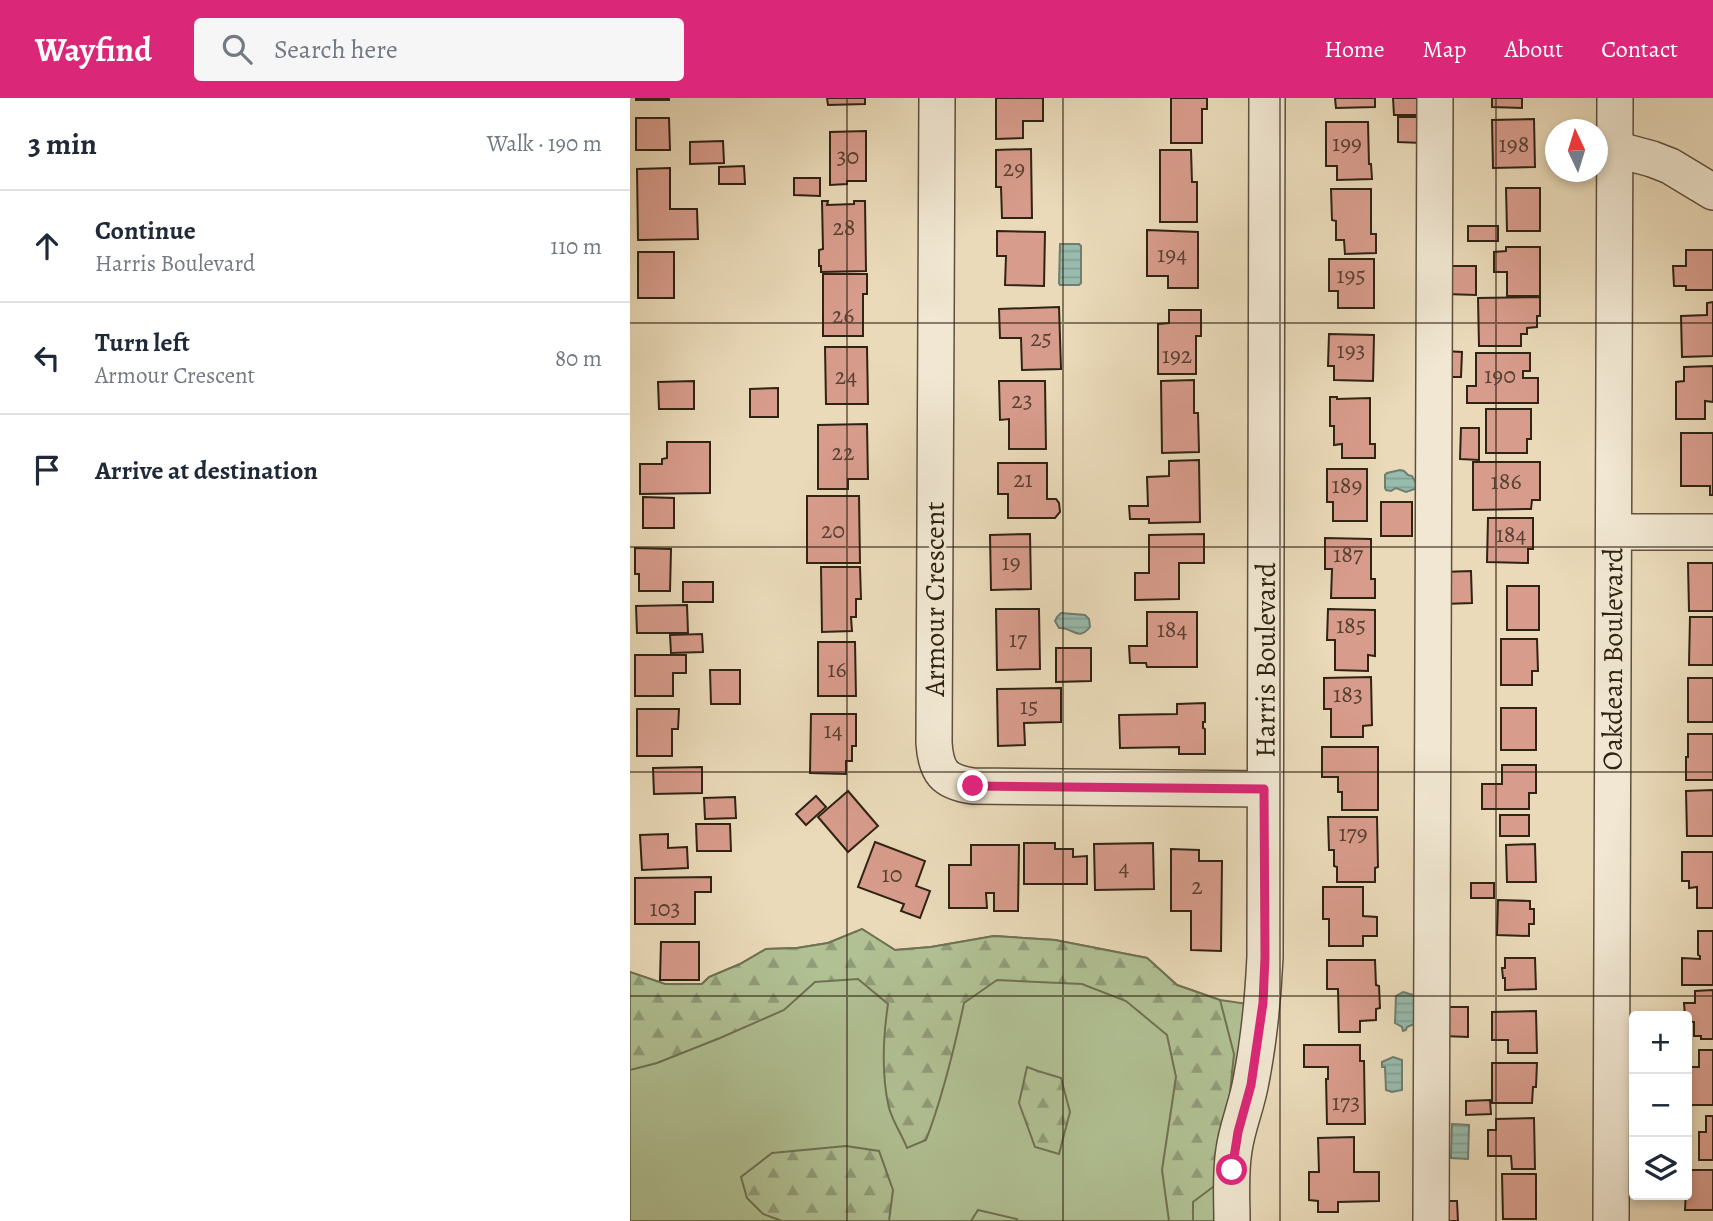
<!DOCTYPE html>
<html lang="en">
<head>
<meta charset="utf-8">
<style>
	:root { --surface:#fff; --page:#f6f6f7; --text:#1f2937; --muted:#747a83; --line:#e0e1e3; --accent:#db2777 }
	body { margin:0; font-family:Alegreya,serif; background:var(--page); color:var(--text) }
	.controls { position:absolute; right:21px; bottom:21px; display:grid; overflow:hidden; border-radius:7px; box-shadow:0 4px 10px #0003 }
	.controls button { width:63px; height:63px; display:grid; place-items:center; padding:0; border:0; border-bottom:2px solid var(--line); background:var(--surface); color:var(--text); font:35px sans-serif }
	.compass { position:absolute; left:915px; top:21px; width:63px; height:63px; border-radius:50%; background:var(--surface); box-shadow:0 4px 10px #0003; rotate:356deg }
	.stop { position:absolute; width:21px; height:21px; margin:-16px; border:5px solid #db2777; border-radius:50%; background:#fff }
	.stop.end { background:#db2777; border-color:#fff; box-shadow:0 2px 7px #0008 }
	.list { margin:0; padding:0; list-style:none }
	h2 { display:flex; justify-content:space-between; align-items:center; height:91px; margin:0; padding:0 28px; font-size:30px }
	h2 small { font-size:23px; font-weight:400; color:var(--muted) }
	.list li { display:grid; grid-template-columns:46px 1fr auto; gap:21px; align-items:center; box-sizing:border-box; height:112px; padding:0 28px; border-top:2px solid var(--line) }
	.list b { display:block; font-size:26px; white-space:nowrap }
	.list p { margin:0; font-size:23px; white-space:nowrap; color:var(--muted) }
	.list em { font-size:23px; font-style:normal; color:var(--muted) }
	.icon { flex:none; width:38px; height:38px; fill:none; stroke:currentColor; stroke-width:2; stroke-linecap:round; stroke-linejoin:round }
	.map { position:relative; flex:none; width:1083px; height:1123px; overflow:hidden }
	header { display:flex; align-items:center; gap:42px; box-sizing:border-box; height:98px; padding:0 35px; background:var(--accent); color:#fff }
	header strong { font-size:33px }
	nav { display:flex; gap:38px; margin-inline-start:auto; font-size:24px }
	.search { width:490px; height:63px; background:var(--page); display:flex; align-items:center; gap:18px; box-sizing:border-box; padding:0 24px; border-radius:7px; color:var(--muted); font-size:26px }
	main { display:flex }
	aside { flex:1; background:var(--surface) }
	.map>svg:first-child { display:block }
	.green { fill:#b1c194; stroke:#707254; stroke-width:2 }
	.forest { fill:url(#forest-firs); stroke:#707254; stroke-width:2 }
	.water { fill:url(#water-rules); stroke:#6e7e6f; stroke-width:2 }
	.building { fill:#d89c8c; stroke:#2f2313; stroke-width:2 }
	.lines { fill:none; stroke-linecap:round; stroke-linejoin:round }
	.minor-casing { stroke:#5e513c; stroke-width:38 }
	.minor { stroke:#f1e7d2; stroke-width:35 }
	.route { stroke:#db2777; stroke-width:9 }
	.grid { fill:none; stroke:#2f2313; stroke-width:2; stroke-opacity:0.55 }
	.labels { text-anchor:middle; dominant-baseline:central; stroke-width:6; stroke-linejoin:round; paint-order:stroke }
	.number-label { font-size:24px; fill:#594131 }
	.street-label { font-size:28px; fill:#2f2313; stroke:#f1e7d2 }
</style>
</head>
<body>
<header>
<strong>Wayfind</strong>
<div class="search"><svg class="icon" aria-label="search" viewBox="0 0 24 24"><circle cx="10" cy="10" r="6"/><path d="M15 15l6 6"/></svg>Search here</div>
<nav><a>Home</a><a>Map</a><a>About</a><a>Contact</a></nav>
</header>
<main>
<aside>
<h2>3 min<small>Walk · 190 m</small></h2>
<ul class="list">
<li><svg class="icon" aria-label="ahead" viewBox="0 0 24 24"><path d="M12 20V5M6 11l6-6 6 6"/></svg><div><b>Continue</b><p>Harris Boulevard</p></div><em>110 m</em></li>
<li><svg class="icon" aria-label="left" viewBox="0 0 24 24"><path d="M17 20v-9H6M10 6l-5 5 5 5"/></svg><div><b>Turn left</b><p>Armour Crescent</p></div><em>80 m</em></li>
<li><svg class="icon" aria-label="arrive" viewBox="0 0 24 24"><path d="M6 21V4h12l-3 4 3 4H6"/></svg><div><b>Arrive at destination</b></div></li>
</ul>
</aside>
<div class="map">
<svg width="1083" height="1123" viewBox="0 0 1083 1123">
	<defs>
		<pattern id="forest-firs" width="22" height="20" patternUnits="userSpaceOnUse" patternTransform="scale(1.75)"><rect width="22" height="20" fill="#b1c194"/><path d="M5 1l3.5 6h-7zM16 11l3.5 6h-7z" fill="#909c78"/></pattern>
		<pattern id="water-rules" width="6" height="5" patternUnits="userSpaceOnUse" patternTransform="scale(1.75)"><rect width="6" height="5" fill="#98bbad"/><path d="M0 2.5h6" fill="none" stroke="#83a094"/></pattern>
	</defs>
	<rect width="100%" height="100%" fill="#eadab9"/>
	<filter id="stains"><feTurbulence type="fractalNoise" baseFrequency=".00286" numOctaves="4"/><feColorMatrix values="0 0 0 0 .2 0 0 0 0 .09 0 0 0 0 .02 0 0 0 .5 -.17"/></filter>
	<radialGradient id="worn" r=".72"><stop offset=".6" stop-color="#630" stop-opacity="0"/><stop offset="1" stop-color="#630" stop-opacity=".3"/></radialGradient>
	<path class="green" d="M232,831L265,852L301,849L364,838L425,842L517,860L547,887L590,902L618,906L587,1123H0V874L35,886H72L79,879L110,866L136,851L167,850L198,845Z"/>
	<g class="forest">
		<path d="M232,831L265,852L301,849L364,838L425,842L517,860L547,887L590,902L604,956L591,1083L563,1104V1123H539L532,1072L546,979L537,937L496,903L452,886L367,882L334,905C324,952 313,998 296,1042L277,1050C272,1037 263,1024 259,1010C251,976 253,940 258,906L228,881L185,884L154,912L90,940L27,965L0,972V874L35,886H72L79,879L110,866L136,851L167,850L198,845Z"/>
		<path d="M397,969L408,973L431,980L440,1014L429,1056L405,1049L389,1005Z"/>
		<path d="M216,1048L249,1053L263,1092L259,1123H152L133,1116L117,1100L111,1079L142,1055Z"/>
		<path d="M348,1112L387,1121L388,1123H341Z"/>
	</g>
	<g class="water">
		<path d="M430,146H449L451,148V185L449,187H430L429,185Z"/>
		<path d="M770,372L774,373L778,377L782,378L787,387L785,391L776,394L766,390L761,393L756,392L755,390V377L757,375Z"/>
		<path d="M431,515L455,517L459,521L460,529C448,544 443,529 429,530L425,523L427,519Z"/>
		<path d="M773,894L783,897L784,898V926L777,929L776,932L773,933L772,929L765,925L766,898Z"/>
		<path d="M763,959L772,962V992L762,994L756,992L755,969H752V964Z"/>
		<path d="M822,1026L839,1027L838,1061L821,1060Z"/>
	</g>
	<g class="building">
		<rect x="6" y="0" width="33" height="2"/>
		<path d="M197,0H235V6L198,7Z"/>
		<path d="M366,0H413V23H393V40L366,41Z"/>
		<path d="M541,0H577V11H572V45H541Z"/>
		<path d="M705,0H745V9L706,10Z"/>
		<path d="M763,0H792L793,17H764Z"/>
		<path d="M862,0H892V10L862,9Z"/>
		<path d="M768,19H793L792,45L768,44Z"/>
		<path d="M6,20H39L40,52H6Z"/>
		<path d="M904,21L905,69L863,70L862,22Z"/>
		<path d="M696,24H738L739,66H741L742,81L707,82V68H696Z"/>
		<path d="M236,33V83H217V86L200,87V34Z"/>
		<path d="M93,43L94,65L60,66V44Z"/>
		<path d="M401,51L402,120H372L371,89H366V52Z"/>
		<path d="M530,52H561L562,84H567V124H530Z"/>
		<path d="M114,68L115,86H89V69Z"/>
		<path d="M40,70V111H67L68,141L8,142L7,71Z"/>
		<path d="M164,80H190V98L164,97Z"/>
		<path d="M876,90H910V133H877Z"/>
		<path d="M701,91H741V136H746V155L715,156L714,142H706V123L702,122Z"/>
		<path d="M192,103H198L197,107L224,106V103H235L236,173L191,174V168H189V152L193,151Z"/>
		<rect x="838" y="128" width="30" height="15"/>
		<path d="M517,132L568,134V190H538V178H517Z"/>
		<path d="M367,133L415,134L414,188L375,187L376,158H367Z"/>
		<path d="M876,149H910V198H877V174H864V154L876,153Z"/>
		<path d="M1056,152H1083V192H1056V188H1044L1043,168H1056Z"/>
		<rect x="8" y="154" width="36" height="46"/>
		<path d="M699,161H744V210H708V193H699Z"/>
		<path d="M815,168H846V197L815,196Z"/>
		<path d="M193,176H237V196H233V238H193Z"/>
		<path d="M910,199V218H907V229L897,230V236H891V248H849L848,200Z"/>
		<path d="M1083,204V258L1052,259L1051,218L1077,217V205Z"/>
		<path d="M429,209L431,271L392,272L391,240H370L369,211Z"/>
		<path d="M539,212H571V238H566V276H528V226L539,225Z"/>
		<path d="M699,236L744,237L743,283L704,282V268H698Z"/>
		<path d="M195,249H237L238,306H196Z"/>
		<path d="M814,253L832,254L831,279H814Z"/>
		<path d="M846,255H900V273H893V280H908V305H837V288H846Z"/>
		<path d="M1083,268V304L1075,303V321H1046V284L1054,283V269Z"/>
		<path d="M564,282V315H568L569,354L532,355L531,283Z"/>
		<path d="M64,283V311H29L28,284Z"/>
		<path d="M369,283H415L416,351H379V321L370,322Z"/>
		<path d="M148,290V319H120V291Z"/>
		<path d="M700,299H707V301L740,300V346H745V360H712V346L704,347V328H700Z"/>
		<path d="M856,311H901V341H897V355H856Z"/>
		<path d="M237,326L238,381H218V391H188V327Z"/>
		<path d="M831,330H849V362L830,361Z"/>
		<path d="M1051,335H1083V397H1080V388H1051Z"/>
		<path d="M37,344H80V395L10,396V366H32V361L37,360Z"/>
		<path d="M569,362L570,424L519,425V421H500L499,408H518L517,379L539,378V363Z"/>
		<path d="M843,364H910V402H902L901,411L843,412Z"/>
		<path d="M368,365H417V401H426L429,405L430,414L425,420H378V396H368Z"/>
		<path d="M697,371H737V423H703V404H697Z"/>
		<path d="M177,398H229L230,465H177Z"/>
		<path d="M13,399L44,400V430H13Z"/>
		<rect x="751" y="404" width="31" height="34"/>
		<path d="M858,420H903V451H898V465L857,464Z"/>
		<path d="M400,436L401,491L361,492L360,437Z"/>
		<path d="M574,436V465H549V501L505,502V475H519V437Z"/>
		<path d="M695,440L741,441V481H745V500H701L702,471H695Z"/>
		<path d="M5,450L41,451L40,493H9V476H5Z"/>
		<path d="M1058,465H1083V513H1059Z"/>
		<path d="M191,469H230L231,501H226V519H221L222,533L192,534Z"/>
		<path d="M841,473L842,505L814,506L813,474Z"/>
		<rect x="53" y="484" width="30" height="20"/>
		<rect x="877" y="488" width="32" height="44"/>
		<path d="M57,507L58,535H7L6,508Z"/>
		<path d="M366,511H409L410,571L367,572Z"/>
		<path d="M698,511L745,512V558L738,557V573L705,572V542H697Z"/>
		<path d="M517,514H567V569H517L516,565H500L499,548H517Z"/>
		<path d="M1060,519H1083V567H1059Z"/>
		<path d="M72,536L73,554L41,555L40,537Z"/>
		<path d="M871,541H907L908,573H902V587H871Z"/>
		<path d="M188,544H225L226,598H188Z"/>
		<path d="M426,550H461V583L426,584Z"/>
		<path d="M5,557H56V575H43V598H5Z"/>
		<path d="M80,572H110V606H81Z"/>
		<path d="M741,579L742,627L733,628V639H701V611H694V580Z"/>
		<rect x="1058" y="580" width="25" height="44"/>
		<path d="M431,590V624L394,625L395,647L368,648L367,591Z"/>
		<path d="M575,605V624H573V630L575,631V656H549V649L490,650L489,617L547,616V606Z"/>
		<rect x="871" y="610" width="35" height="42"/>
		<path d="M7,611H49L48,631H42V658H7Z"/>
		<path d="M181,616H226V648H222V663H216V676L180,675Z"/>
		<path d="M1058,636H1083V682H1056V659H1058Z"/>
		<path d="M692,649H748V712H712V694H708V679H692Z"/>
		<path d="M872,667H906V695H899V711H852V686H872Z"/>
		<path d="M72,669V695L24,696L23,670Z"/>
		<path d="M1083,692V738H1057L1056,693Z"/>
		<path d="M218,693L248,728L218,754L188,719Z"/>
		<path d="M186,698L196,709L176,727L166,716Z"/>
		<path d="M105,699L106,720L75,721L74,700Z"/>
		<rect x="870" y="717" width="29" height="21"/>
		<path d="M698,719H747L748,769L745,770V784H707V769L704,768V752H699Z"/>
		<path d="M66,726H100L101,753H67Z"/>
		<path d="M38,736V750L57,749L58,770L12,772L10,737Z"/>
		<path d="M245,744L295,763L286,788L300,793L290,820L271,813L274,806L228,789Z"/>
		<path d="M394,745H425V751H443V759L457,758V786H394Z"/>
		<path d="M523,745L524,791L465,792L464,746Z"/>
		<path d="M905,746L906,784H877L876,747Z"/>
		<path d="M341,747H389L388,813H364V795H356L357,810H319V767H341Z"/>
		<path d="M541,751L569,752V763H592L591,853L561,852V813H541Z"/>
		<path d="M1052,754H1083V810H1067V789L1059,790V783H1052Z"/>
		<path d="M81,779V794H65V826H5V780Z"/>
		<rect x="841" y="785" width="23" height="15"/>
		<path d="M693,789H733V818L747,819V838H733V848H699V821H693Z"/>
		<path d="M868,802L900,803V811H904V826H899V838L867,837Z"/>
		<path d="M1068,833H1083V887H1052V860L1070,861V858L1068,857Z"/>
		<path d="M31,844H69V882H30Z"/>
		<path d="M875,860H905L906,891L875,892V880H873L872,870H875Z"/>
		<path d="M697,862H745L746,887L749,888L750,910L746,911V922L730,923V934H709L708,891H697Z"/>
		<path d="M1083,892V941H1071V938H1064V924H1057V918H1055L1054,905H1065V893Z"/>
		<path d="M813,909H838V939L813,938Z"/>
		<path d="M906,913L907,955H878V942H862V914Z"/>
		<path d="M674,947H730V963H734L735,1026H697L696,981H698V969H674Z"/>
		<path d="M1069,952H1083V1007H1057V969H1069Z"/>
		<path d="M862,965H907L906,989H903L902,1005H862Z"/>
		<path d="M860,1002L861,1016L836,1017V1003Z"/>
		<path d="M1076,1018H1083V1062H1069V1034H1076Z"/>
		<path d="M904,1020L905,1071H882L881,1058H858V1032H866V1021Z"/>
		<path d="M724,1039V1074H749V1103L708,1104V1114H688V1103L679,1102V1074H689L688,1040Z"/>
		<path d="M1057,1072H1083V1112H1055Z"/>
		<path d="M872,1076H906V1121H873Z"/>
		<path d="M812,1103H827L828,1123H812Z"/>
	</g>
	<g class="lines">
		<defs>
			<g id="minor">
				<path d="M307,0L304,645C306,674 314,684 343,688L634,691"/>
				<path d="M985,51L1022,61L1040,68L1083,94"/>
				<path d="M984,434H1083"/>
				<path id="s1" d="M602,1123C602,1099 600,1076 604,1052C607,1029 617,1007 621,983C629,942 633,901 635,859L637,0"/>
				<path d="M801,1123L805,0"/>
				<path id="s2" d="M981,1123L985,0"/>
			</g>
		</defs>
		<use href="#minor" class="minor-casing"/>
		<use href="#minor" class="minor"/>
	</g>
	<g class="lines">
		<path class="route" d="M343,688L634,691L635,859L633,905L621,987L608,1034L602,1072"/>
	</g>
	<path class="grid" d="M217,0V1123M433,0V1123M650,0V1123M866,0V1123M0,225H1083M0,449H1083M0,674H1083M0,898H1083"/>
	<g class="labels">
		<g class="number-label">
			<text x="717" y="45">199</text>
			<text x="884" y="46">198</text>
			<text x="218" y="58">30</text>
			<text x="384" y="70">29</text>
			<text x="214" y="129">28</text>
			<text x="542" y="156">194</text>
			<text x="721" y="177">195</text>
			<text x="213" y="217">26</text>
			<text x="411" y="240">25</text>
			<text x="721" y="252">193</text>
			<text x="547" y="257">192</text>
			<text x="870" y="277">190</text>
			<text x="216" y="278">24</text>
			<text x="392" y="302">23</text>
			<text x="213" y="354">22</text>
			<text x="393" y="381">21</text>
			<text x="876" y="383">186</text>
			<text x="717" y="387">189</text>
			<text x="203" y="432">20</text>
			<text x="881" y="436">184</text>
			<text x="718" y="456">187</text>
			<text x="381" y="464">19</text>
			<text x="721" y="527">185</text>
			<text x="542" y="531">184</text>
			<text x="388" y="541">17</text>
			<text x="207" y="571">16</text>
			<text x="718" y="596">183</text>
			<text x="399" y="608">15</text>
			<text x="203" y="632">14</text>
			<text x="723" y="735">179</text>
			<text x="494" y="769">4</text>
			<text x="262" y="776">10</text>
			<text x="567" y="788">2</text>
			<text x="35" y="810">103</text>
			<text x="716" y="1004">173</text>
		</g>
		<g class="street-label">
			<text transform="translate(305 501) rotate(-90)">Armour Crescent</text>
			<text stroke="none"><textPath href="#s2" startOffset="562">Oakdean Boulevard</textPath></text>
			<text stroke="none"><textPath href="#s1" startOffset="564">Harris Boulevard</textPath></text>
		</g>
	</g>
	<rect width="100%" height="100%" filter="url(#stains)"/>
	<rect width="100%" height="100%" fill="url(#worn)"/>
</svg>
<div class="controls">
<button>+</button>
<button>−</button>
<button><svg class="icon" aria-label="layers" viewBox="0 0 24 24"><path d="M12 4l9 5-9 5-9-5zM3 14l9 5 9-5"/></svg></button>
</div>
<svg class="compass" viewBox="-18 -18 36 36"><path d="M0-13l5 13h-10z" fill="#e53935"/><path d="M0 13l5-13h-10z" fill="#747a83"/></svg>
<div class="stop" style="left:602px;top:1072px"></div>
<div class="stop end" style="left:343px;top:688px"></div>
</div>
</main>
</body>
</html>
